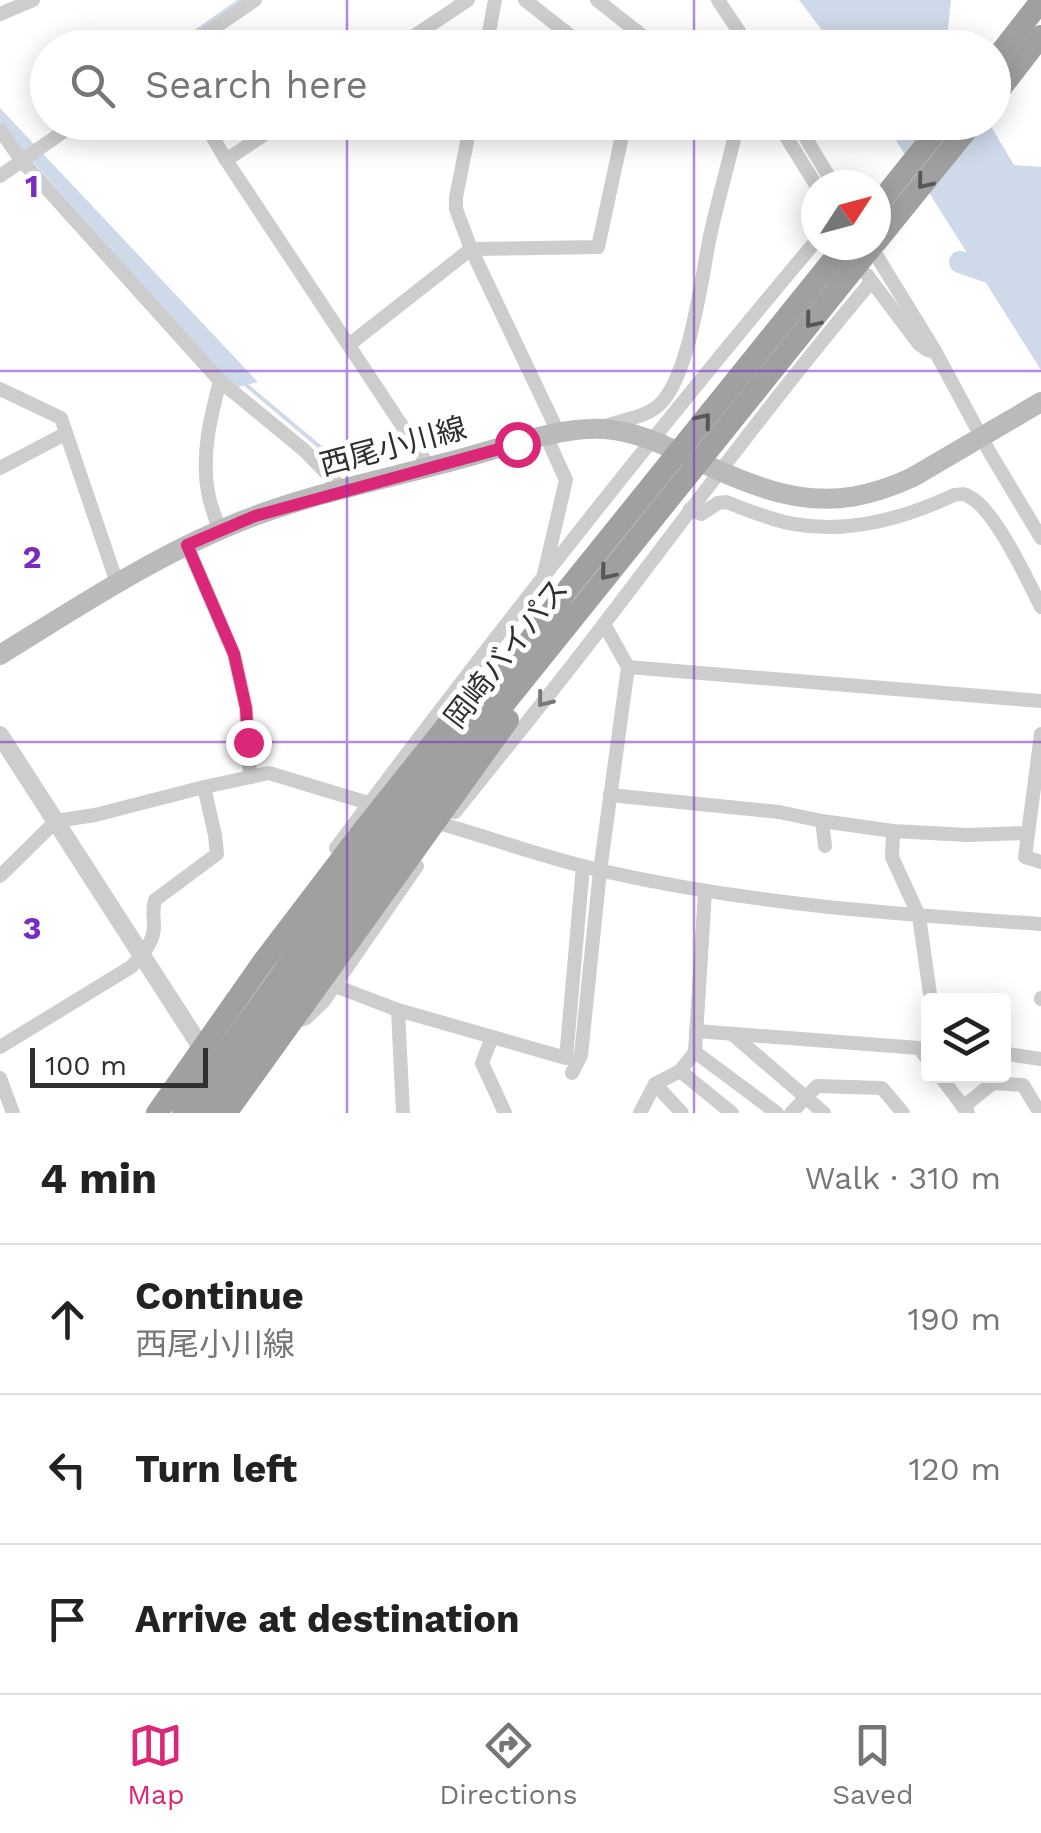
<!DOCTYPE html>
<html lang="en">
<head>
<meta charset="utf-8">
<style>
	:root { --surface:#fff; --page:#f6f6f6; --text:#222; --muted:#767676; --line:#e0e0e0; --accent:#db2777 }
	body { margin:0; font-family:"Work Sans","Noto Sans JP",sans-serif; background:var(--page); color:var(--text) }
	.controls { position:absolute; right:30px; bottom:30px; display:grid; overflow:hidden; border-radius:10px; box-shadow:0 5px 25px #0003 }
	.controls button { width:90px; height:90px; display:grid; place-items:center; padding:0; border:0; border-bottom:2px solid var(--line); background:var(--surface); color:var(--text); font:50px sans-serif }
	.compass { position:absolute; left:801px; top:170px; width:90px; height:90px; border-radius:50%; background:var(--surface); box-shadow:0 5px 25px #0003; rotate:54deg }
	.scale { position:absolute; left:30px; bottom:25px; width:178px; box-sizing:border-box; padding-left:10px; border:5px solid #303030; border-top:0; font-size:28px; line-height:35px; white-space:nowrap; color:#303030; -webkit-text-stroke:8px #fff; paint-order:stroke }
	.stop { position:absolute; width:30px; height:30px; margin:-22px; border:8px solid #db2777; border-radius:50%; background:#fff }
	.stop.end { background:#db2777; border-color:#fff; box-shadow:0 2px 10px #0008 }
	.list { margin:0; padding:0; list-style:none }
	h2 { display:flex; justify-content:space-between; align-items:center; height:130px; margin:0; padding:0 40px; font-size:42px }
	h2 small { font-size:32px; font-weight:400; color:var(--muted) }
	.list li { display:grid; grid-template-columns:65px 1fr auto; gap:30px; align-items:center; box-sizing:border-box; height:150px; padding:0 40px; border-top:2px solid var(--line) }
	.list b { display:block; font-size:38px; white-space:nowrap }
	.list p { margin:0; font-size:32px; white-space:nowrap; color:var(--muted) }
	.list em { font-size:32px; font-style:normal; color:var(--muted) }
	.icon { flex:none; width:55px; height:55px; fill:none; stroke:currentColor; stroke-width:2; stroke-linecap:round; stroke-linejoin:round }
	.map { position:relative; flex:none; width:1041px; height:1113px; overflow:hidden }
	.search { position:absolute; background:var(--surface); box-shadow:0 5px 25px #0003; left:30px; right:30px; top:30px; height:110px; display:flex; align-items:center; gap:25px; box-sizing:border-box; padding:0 35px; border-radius:55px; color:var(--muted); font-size:38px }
	.sheet { height:580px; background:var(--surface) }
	nav { display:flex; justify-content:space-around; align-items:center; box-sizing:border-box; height:140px; border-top:2px solid var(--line); background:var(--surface); font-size:28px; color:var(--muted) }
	nav a { display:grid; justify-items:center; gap:5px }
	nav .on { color:var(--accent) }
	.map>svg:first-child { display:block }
	.water { fill:#ced9e9 }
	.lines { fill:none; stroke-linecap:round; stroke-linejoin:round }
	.stream { stroke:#ced9e9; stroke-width:4 }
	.river { stroke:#ced9e9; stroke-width:22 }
	.minor { stroke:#cdcdcd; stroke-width:14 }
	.tertiary { stroke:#cdcdcd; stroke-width:18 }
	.secondary { stroke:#bababa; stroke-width:20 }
	.trunk { stroke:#a0a0a0; stroke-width:22 }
	.trunk-bridge { stroke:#a0a0a0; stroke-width:22 }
	.oneway { stroke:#575757 }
	.oneway2 { stroke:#777 }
	.route { stroke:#db2777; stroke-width:12 }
	.grid { fill:none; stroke:#7b2cbf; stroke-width:2.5; stroke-opacity:0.55 }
	.labels { text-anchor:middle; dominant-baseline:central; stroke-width:10; stroke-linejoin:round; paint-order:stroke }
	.street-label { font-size:30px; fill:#303030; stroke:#fff }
	.grid-label { font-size:32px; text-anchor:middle; font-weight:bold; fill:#7b2cbf; stroke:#fff; stroke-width:10; stroke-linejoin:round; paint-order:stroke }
</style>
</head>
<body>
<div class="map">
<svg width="1041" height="1113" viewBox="0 0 1041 1113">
	<rect width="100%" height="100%" fill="#fff"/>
	<g class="water">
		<path d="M799,0H951L946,47H835Z"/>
		<path d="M0,108L258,382L234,388L17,144L0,122Z"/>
		<path d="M885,123H989L1014,165L1041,167V370Z"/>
	</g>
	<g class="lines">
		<g class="stream">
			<path d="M172,48L241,0"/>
			<path d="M245,384L346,469"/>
		</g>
		<path class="river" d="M960,262L1041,290"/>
		<g class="minor">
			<path d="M525,0L586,48"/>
			<path d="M597,0L658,48"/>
			<path d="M718,0L750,48"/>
			<path d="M0,14L33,0"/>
			<path d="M185,48L255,0"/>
			<path d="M396,48L468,0"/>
			<path d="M486,48L495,0"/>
			<path d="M204,122L226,160L430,468"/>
			<path d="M471,122L456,197V209L471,249L559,434"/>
			<path d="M777,122L816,185"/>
			<path d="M796,122L834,185"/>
			<path d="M0,130L22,161L220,381L304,450L343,490"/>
			<path d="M226,160L283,122"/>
			<path d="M0,176L77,122"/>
			<path d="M870,245L935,351L990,453L1041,538"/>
			<path d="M867,275L919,344L927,350L934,351"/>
			<path d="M350,344L471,249L598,247L625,122"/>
			<path d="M0,389L61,418L117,583"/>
			<path d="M604,427C622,419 647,418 661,403C689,374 701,283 709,241C716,206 727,170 735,135L712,122"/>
			<path d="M0,468L65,434"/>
			<path d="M690,509L701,514L718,503L726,502C748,510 770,520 794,524C849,534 905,518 954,495C962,494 964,493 970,497C995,510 1028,581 1041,607"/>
			<path d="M219,530C216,518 210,505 208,492C201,455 211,415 220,381"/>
			<path d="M187,545L234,654L246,708L250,777"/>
			<path d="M544,574L566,480L546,436"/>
			<path d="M628,667L1041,701"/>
			<path d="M1041,734L1025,857L1041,862"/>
			<path d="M610,795L779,812L822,821L893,831L967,835L1028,833"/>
			<path d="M455,812C506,748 558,685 607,620C694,506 779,391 871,282"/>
			<path d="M428,820C486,836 544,858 603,871C749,904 892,914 1041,924"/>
			<path d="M822,821L825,846"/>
			<path d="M893,831L892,857L919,916L931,1001"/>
			<path d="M336,848C490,642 650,438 816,241"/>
			<path d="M0,876L56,821L95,815L204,787L269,773L388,809"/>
			<path d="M335,986L398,1010L566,1058L583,866"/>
			<path d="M1041,999V998"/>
			<path d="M398,1010L403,1113"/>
			<path d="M296,1021L305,1019L323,1002L417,866"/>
			<path d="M696,1031L919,1048L928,1060"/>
			<path d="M732,1034L824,1113"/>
			<path d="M492,1037L482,1063L505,1113"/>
			<path d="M0,1047L131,967C142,956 153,943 154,928C154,917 152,910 155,900L217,854L215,835L204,787"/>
			<path d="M695,1052L777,1113"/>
			<path d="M1004,1059L1007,1054L1041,1059"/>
			<path d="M680,1071L732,1113"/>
			<path d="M572,1073L581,1055L600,871L628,667L604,624"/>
			<path d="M940,1076L968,1113"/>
			<path d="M983,1076L993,1083L1023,1085L1040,1113"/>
			<path d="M0,1078L13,1113"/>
			<path d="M655,1084L682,1113"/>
			<path d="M963,1107L993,1083"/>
			<path d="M640,1113L655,1084L680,1071L695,1052L705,891"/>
			<path d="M791,1113L817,1086L882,1088L903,1113"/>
		</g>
		<path class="tertiary" d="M0,735L208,1058"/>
		<path class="secondary" d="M0,655C81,605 162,551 252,517C315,493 390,478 456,460C499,449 559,426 604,429C635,431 662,444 689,457C771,495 826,518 913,477L1041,402"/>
		<g class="trunk">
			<path d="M994,61L1041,1"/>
			<path d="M994,97L1041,36"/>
			<path d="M876,207L944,122"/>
			<path d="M876,242L973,122"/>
			<path d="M157,1113L263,962"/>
			<path d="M226,1113L303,1006"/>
		</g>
		<g class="trunk-bridge">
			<path d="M263,962L365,828L476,689"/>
			<path d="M303,1006L508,720"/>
			<path d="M183,1113L299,950L568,589L845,245"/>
			<path d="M203,1113L311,961L468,749L873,245"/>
		</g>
	</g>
	<defs><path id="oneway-chevron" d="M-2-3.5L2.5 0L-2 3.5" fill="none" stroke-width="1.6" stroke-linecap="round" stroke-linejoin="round" transform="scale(2.5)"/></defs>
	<g class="oneway">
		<use href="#oneway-chevron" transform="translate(924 182) rotate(129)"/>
		<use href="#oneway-chevron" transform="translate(812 321) rotate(129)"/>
		<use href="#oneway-chevron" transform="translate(704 420) rotate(-51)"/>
		<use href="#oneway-chevron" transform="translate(607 573) rotate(129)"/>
	</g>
	<use class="oneway2" href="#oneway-chevron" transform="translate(544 700) rotate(128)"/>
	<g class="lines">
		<path class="route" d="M248,742L246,708L234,654L187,545L255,516L517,444"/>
	</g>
	<path class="grid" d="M347,0V48M694,0V48M347,122V1113M694,122V1113M0,371H1041M0,742H1041"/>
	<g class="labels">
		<g class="street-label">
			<text transform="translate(393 446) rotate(-15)">西尾小川線</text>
			<text transform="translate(506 653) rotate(-52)">岡崎バイパス</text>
		</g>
	</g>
	<g class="grid-label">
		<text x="32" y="197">1</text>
		<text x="32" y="568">2</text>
		<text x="32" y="939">3</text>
	</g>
</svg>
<div class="controls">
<button><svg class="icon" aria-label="layers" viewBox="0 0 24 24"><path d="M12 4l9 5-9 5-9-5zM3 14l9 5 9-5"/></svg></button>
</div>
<svg class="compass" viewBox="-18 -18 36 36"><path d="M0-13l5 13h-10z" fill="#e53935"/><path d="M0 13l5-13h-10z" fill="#767676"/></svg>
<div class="scale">100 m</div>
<div class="stop" style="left:517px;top:444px"></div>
<div class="stop end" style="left:248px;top:742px"></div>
<div class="search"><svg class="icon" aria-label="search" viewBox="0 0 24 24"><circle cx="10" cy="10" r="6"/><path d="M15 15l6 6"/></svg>Search here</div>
</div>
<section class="sheet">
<h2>4 min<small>Walk · 310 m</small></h2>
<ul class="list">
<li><svg class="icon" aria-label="ahead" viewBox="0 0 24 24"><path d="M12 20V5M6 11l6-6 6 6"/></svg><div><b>Continue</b><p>西尾小川線</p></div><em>190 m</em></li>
<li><svg class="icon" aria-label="left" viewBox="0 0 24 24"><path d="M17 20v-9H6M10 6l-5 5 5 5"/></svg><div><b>Turn left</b></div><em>120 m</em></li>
<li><svg class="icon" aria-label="arrive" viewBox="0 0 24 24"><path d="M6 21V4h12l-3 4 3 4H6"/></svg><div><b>Arrive at destination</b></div></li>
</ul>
</section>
<nav>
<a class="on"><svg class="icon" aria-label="map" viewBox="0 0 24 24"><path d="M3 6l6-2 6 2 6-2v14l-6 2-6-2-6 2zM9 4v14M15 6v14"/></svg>Map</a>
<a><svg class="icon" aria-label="directions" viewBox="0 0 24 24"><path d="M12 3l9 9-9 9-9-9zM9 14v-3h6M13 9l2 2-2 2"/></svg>Directions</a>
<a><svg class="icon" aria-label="saved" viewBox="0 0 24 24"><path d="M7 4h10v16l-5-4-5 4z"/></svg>Saved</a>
</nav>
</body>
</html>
